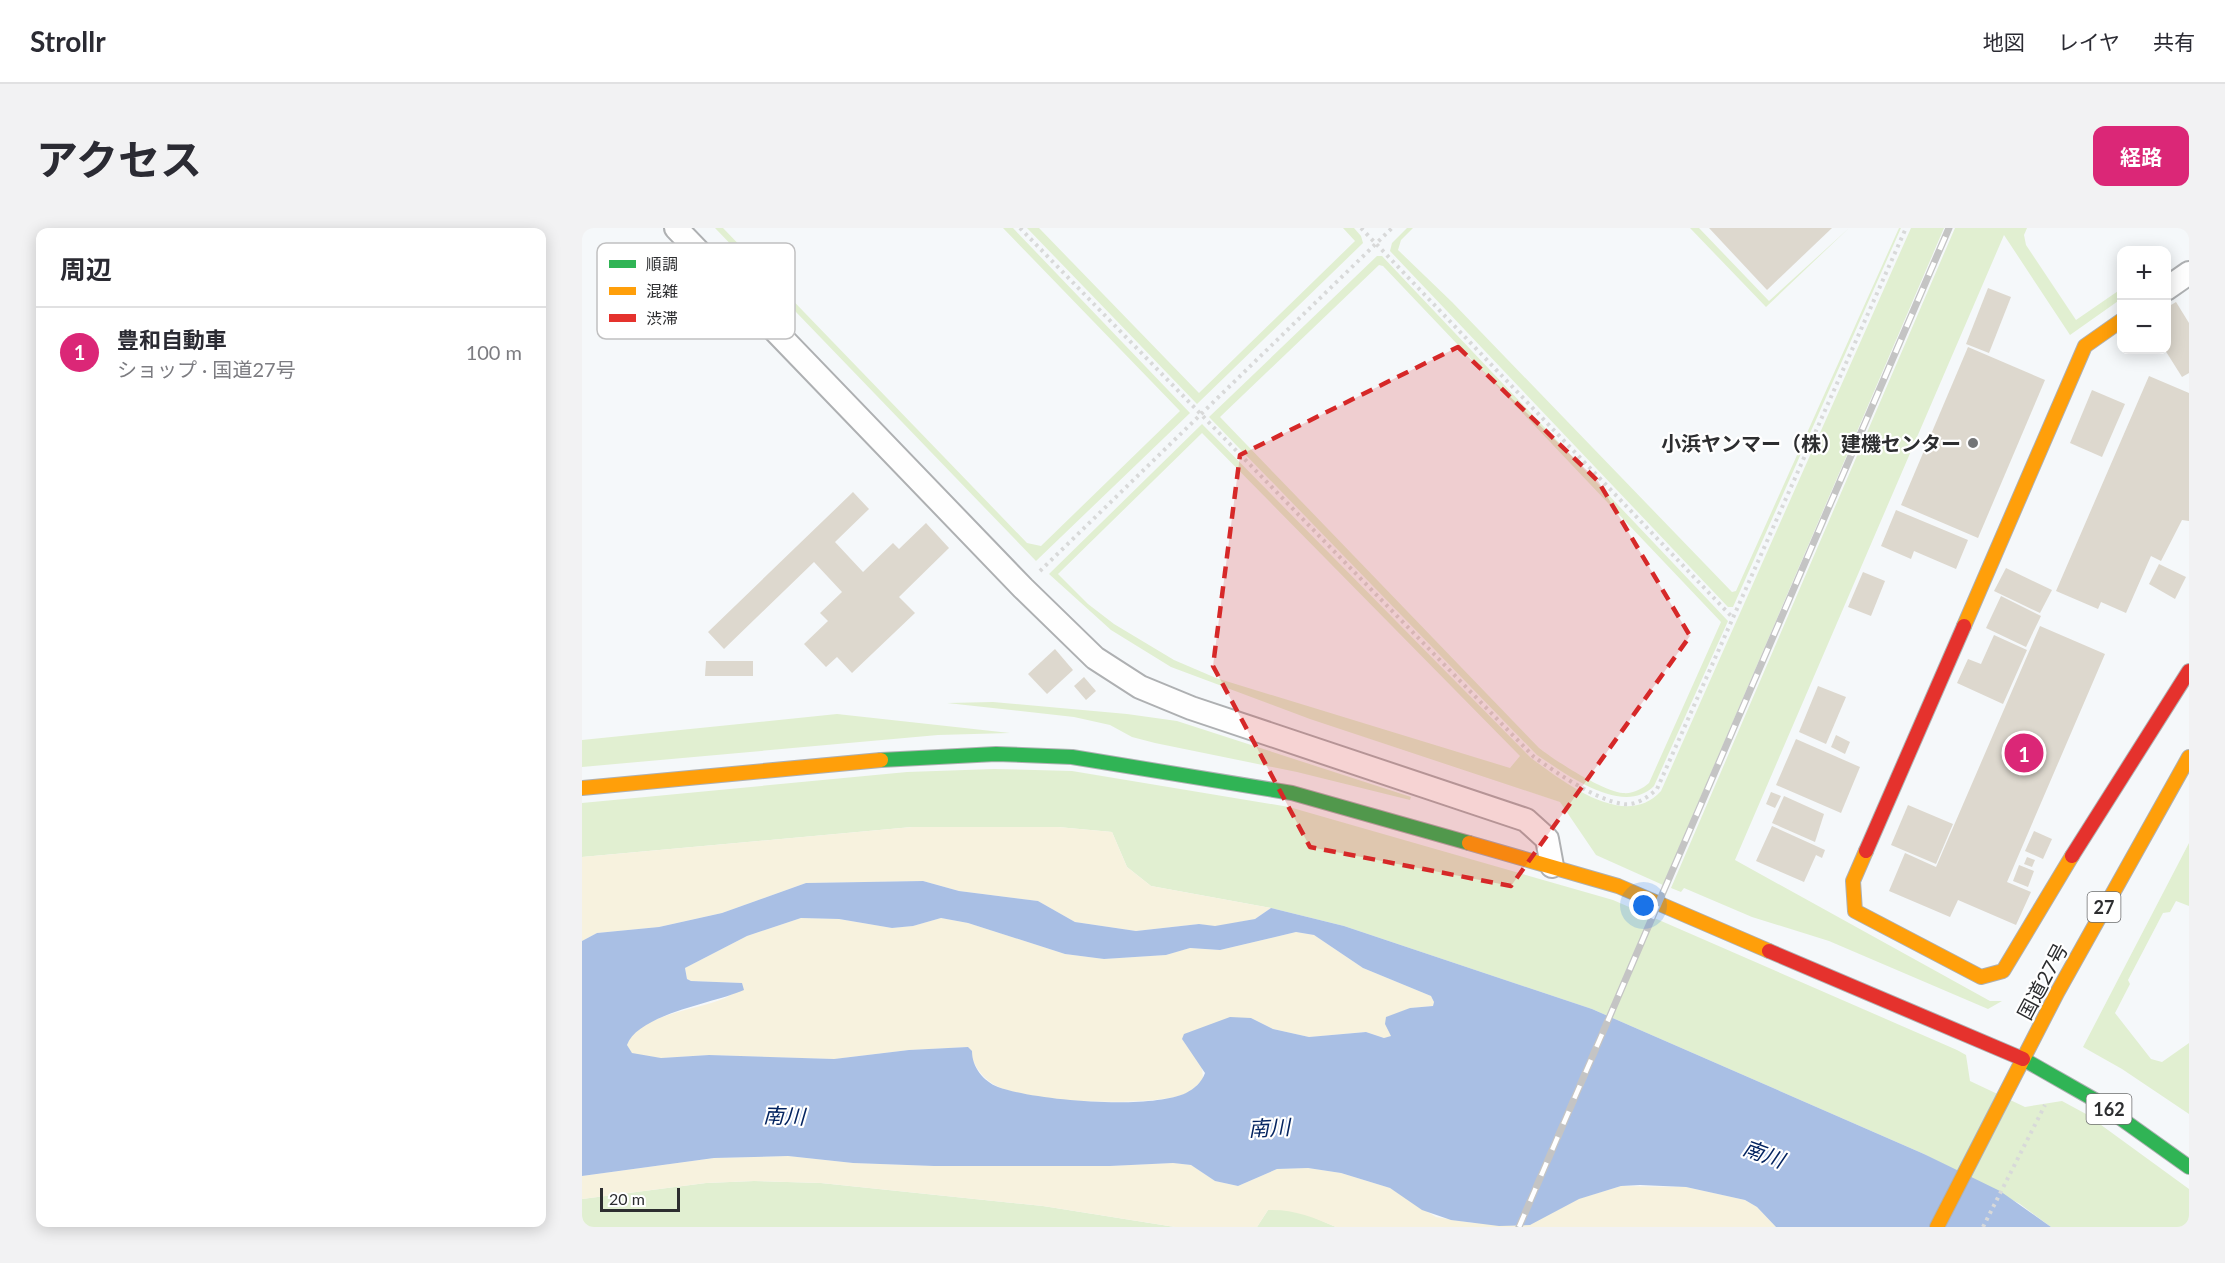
<!DOCTYPE html>
<html lang="ja">
<head>
<meta charset="utf-8">
<style>
	:root { --surface:#fff; --page:#f2f2f3; --text:#2b2b33; --muted:#7c7c81; --line:#e1e1e2; --accent:#db2777 }
	body { margin:0; font-family:Lato,"Noto Sans JP",sans-serif; background:var(--page); color:var(--text) }
	.controls { position:absolute; right:18px; top:18px; display:grid; overflow:hidden; border-radius:12px; box-shadow:0 3px 15px #0003 }
	.controls button { width:54px; height:54px; display:grid; place-items:center; padding:0; border:0; border-bottom:2px solid var(--line); background:var(--surface); color:var(--text); font:30px sans-serif }
	.scale { position:absolute; left:18px; bottom:15px; width:80px; box-sizing:border-box; padding-left:6px; border:3px solid #2d2e30; border-top:0; font-size:16px; line-height:21px; white-space:nowrap; color:#2d2e30; -webkit-text-stroke:4px #fff; paint-order:stroke }
	.you { position:absolute; left:1062px; top:678px; width:21px; height:21px; margin:-15px; border:4px solid #fff; border-radius:50%; background:#1a73e8; box-shadow:0 0 0 9px #1a73e833 }
	.badge { display:grid; place-items:center; width:39px; height:39px; border-radius:50%; background:var(--accent); color:#fff; font-size:20px; font-weight:700 }
	.pin { position:absolute; translate:-50% -50%; border:3px solid #fff; box-shadow:0 2px 6px #0006 }
	.list { margin:0; padding:0; list-style:none }
	h2 { display:flex; justify-content:space-between; align-items:center; height:78px; margin:0; padding:0 24px; font-size:26px }
	h2 small { font-size:20px; font-weight:400; color:var(--muted) }
	.list li { display:grid; grid-template-columns:39px 1fr auto; gap:18px; align-items:center; box-sizing:border-box; height:90px; padding:0 24px; border-top:2px solid var(--line) }
	.list b { display:block; font-size:22px; white-space:nowrap }
	.list p { margin:0; font-size:20px; white-space:nowrap; color:var(--muted) }
	.list em { font-size:20px; font-style:normal; color:var(--muted) }
	.map { position:relative; flex:none; width:1607px; height:999px; overflow:hidden; border-radius:12px }
	header { display:flex; align-items:center; gap:36px; box-sizing:border-box; height:84px; padding:0 30px; background:var(--surface); border-bottom:2px solid var(--line) }
	header strong { font-size:28px }
	nav { display:flex; gap:33px; margin-inline-start:auto; font-size:21px }
	.intro { display:flex; align-items:center; justify-content:space-between; box-sizing:border-box; height:144px; padding:0 36px }
	h1 { margin:0; font-size:42px }
	.button { padding:15px 27px; border-radius:12px; background:var(--accent); color:#fff; font-size:21px; font-weight:700 }
	main { display:flex; gap:36px; padding:0 36px }
	aside { flex:1; background:var(--surface); border-radius:12px; box-shadow:0 3px 15px #0003 }
	.map>svg:first-child { display:block }
	.green { fill:#e1efd1; fill-rule:evenodd }
	.sand { fill:#f7f2de }
	.water { fill:#a9bfe4; fill-rule:evenodd }
	.building { fill:#ddd8ce }
	.lines { fill:none; stroke-linecap:round; stroke-linejoin:round }
	.street-casing { stroke:#aeb0b2; stroke-width:26 }
	.fast-casing { stroke:#aeb0b2; stroke-width:16 }
	.slow-casing { stroke:#aeb0b2; stroke-width:16 }
	.jam-casing { stroke:#aeb0b2; stroke-width:16 }
	.path { stroke:#d8d9d9; stroke-width:4; stroke-dasharray:3 4.5; stroke-linecap:butt }
	.street { stroke:#fefefe; stroke-width:22 }
	.fast { stroke:#30b455; stroke-width:14 }
	.slow { stroke:#ff9f0a; stroke-width:14 }
	.jam { stroke:#e5322d; stroke-width:14 }
	.rail-casing { stroke:#c4c4c4; stroke-width:7 }
	.rail { stroke:#fff; stroke-width:4.5; stroke-dasharray:14; stroke-linecap:butt }
	.marked { fill:#d62828; fill-opacity:0.2; stroke:#d62828; stroke-width:4.5; stroke-dasharray:12 8; stroke-linejoin:round }
	.poi-dot { fill:#737577; stroke:#fff; stroke-width:2 }
	.labels { text-anchor:middle; dominant-baseline:central; stroke-width:4.5; stroke-linejoin:round; paint-order:stroke }
	.shield { fill:#fff; stroke:#6c6d6e; stroke-width:1.5 }
	.shield-label { font-size:18px; font-weight:bold; fill:#2d2e30 }
	.poi-label { font-size:20px; font-weight:bold; fill:#2d2e30; stroke:#fff; text-anchor:end }
	.street-label { font-size:20px; fill:#2d2e30; stroke:#fff }
	.water-label { font-size:21px; font-style:italic; fill:#042460; stroke:#fff }
	.key { fill:#fff; stroke:#c0c0c1; stroke-width:1.5 }
	.key-label { font-size:16px; fill:#2d2e30 }
</style>
</head>
<body>
<header>
<strong>Strollr</strong>
<nav><a>地図</a><a>レイヤ</a><a>共有</a></nav>
</header>
<div class="intro"><h1>アクセス</h1><a class="button">経路</a></div>
<main>
<aside>
<h2>周辺<small></small></h2>
<ul class="list">
<li><span class="badge">1</span><div><b>豊和自動車</b><p>ショップ · 国道27号</p></div><em>100 m</em></li>
</ul>
</aside>
<div class="map">
<svg width="1607" height="999" viewBox="0 0 1607 999">
	<rect width="100%" height="100%" fill="#f5f8fa"/>
	<g class="green">
		<path d="M133,0H141L445,315L459,318L598,183L421,0H431L608,185L454,333Z"/>
		<path d="M445,0H457L617,165L773,13L761,0H772L779,8L781,15L615,176Z"/>
		<path d="M825,0H831L819,12L816,22L870,74L1150,364L1154,363L1317,0H1319L1151,379H1146L808,23L810,15Z"/>
		<path d="M1108,0H1117L1187,73L1267,0L1184,79Z"/>
		<path d="M1329,0H1362L1081,657L1014,627L978,574L728,491L589,439L529,402L467,346L620,196L949,530C982,554 1043,603 1079,563ZM620,205L938,528L928,540L634,450L592,432L532,396L506,376L476,346Z"/>
		<path d="M1373,0H1445L1442,7L1444,17L1494,92L1539,61V71L1488,107L1422,7L1153,632L1408,773H1420L1406,781L1247,713L1170,689L1102,660L1099,664L1089,660Z"/>
		<path d="M795,28H800L1146,393L1072,558C1041,589 984,546 955,527L627,189ZM797,37L801,38L1139,394L1067,555C1060,561 1051,566 1041,565C1022,564 972,532 957,520L638,189Z"/>
		<path d="M411,474L545,486L595,493L829,569L828,572L715,544L573,515L550,509L528,497L492,489L365,475Z"/>
		<path d="M255,486L428,505L356,507L0,539V512Z"/>
		<path d="M412,541L490,543L707,579L1031,672L1375,822L1384,827L1388,853L1443,879L1480,873L1504,886L1607,961V999H1469L1438,976L1342,926L1010,781L762,698L689,680L569,658L545,639L530,604L476,599H330L0,629V575L325,544Z"/>
		<path d="M1607,615V678L1594,673L1588,684L1581,685L1546,752L1548,756L1533,785L1569,831L1580,834L1607,815V886L1540,841L1501,819Z"/>
		<path d="M172,953L239,955L461,978L593,999H0V971L124,955Z"/>
		<path d="M703,981L724,986L754,999H675L686,982Z"/>
	</g>
	<g class="sand">
		<path d="M330,599H476L530,604L545,639L569,658L689,680L673,691L633,699L617,696L554,703L493,694L456,673L377,663L341,653L224,655L140,685L77,699L15,705L0,713V629Z"/>
		<path d="M219,690L257,691L310,700L331,698L359,690L386,695L483,726L522,731L584,727L607,720L638,722L714,704L732,707L781,740L849,768L852,774L851,778L828,780L808,802L810,808L802,810L784,804L727,809L691,801L669,790L607,804L600,811L620,839L621,851C616,856 610,863 603,866C568,879 443,876 411,856C397,847 391,835 386,819L327,822L252,831L127,827L79,830L50,826L45,817C56,786 116,782 143,770C149,768 155,760 160,755L109,753L105,751L103,740L165,708Z"/>
		<path d="M206,928L271,935L351,938H528L591,935L609,937L633,953L656,958L695,941L726,940L759,945L808,960L854,989L891,995L947,997L996,971L1039,958L1104,959L1163,972L1175,979L1194,999H754C731,989 711,981 686,982L675,999H593L461,978L239,955L172,953L124,955L0,971V948L132,930Z"/>
	</g>
	<path class="water" d="M341,653L377,663L456,673L493,694L554,703L617,696L633,698L673,691L689,680L762,698L1010,781L1342,926L1418,963L1469,999H1194L1175,979L1163,972L1104,959L1058,957L1039,958L997,971L948,997L917,998L869,992L840,982L808,960L759,945L726,940L695,941L656,958L633,953L609,937L591,935L528,938H352L271,935L206,928L132,930L0,948V713L15,705L77,699L140,685L224,655ZM219,690L257,691L310,700L331,698L359,690L386,695L483,726L522,731L584,727L608,720L638,722L714,704L732,707L781,740L849,768L852,774L851,778L828,780L804,789L803,796L809,808L802,810L784,804L727,809L691,801L669,790L648,789L602,806L600,811L623,845C620,854 612,861 604,865C568,882 454,873 416,859C401,853 390,839 390,823L386,819L327,822L252,831L127,827L79,830L50,825L45,817C56,786 133,775 162,762L160,755L109,753L105,751L103,740L165,708Z"/>
	<g class="building">
		<path d="M1127,0H1250L1185,62Z"/>
		<path d="M1406,60L1429,69L1407,125L1384,116Z"/>
		<path d="M1594,74L1607,95V145L1600,149L1583,122L1584,80Z"/>
		<path d="M1386,119L1463,152L1396,310L1319,277Z"/>
		<path d="M1567,148L1607,165V293L1600,292L1579,333L1569,328L1544,385L1519,374L1516,381L1474,363Z"/>
		<path d="M1510,162L1543,176L1520,229L1488,215Z"/>
		<path d="M271,264L287,281L253,314L281,344L311,315L317,321L344,295L367,320L317,369L333,385L270,445L255,429L244,439L222,416L246,393L238,385L260,364L232,334L142,421L126,404Z"/>
		<path d="M1314,282L1386,312L1374,341L1332,323L1329,331L1299,318Z"/>
		<path d="M1577,336L1604,349L1593,371L1567,356Z"/>
		<path d="M1424,340L1470,362L1458,385L1412,363Z"/>
		<path d="M1281,344L1303,353L1289,388L1266,379Z"/>
		<path d="M1419,368L1459,388L1444,419L1404,400Z"/>
		<path d="M1458,398L1523,426L1425,654L1449,664L1434,697L1376,672L1368,689L1307,663L1323,625L1354,639Z"/>
		<path d="M1412,407L1445,422L1421,476L1375,455L1386,431L1399,436Z"/>
		<path d="M473,421L491,442L465,466L446,446Z"/>
		<path d="M124,433H171V448H123Z"/>
		<path d="M502,449L514,463L504,472L492,458Z"/>
		<path d="M1236,458L1264,469L1244,516L1217,504Z"/>
		<path d="M1254,507L1268,514L1263,526L1249,519Z"/>
		<path d="M1214,511L1278,539L1259,585L1194,557Z"/>
		<path d="M1189,564L1199,568L1193,580L1184,576Z"/>
		<path d="M1202,568L1242,586L1233,614L1190,595Z"/>
		<path d="M1326,577L1371,596L1354,636L1309,617Z"/>
		<path d="M1190,598L1243,622L1240,630L1234,627L1222,654L1174,633Z"/>
		<path d="M1452,603L1470,611L1461,631L1443,623Z"/>
		<path d="M1445,629L1453,632L1450,639L1442,636Z"/>
		<path d="M1437,637L1452,643L1446,659L1431,653Z"/>
	</g>
	<g class="lines">
		<defs>
			<g id="street">
				<path d="M94,0L441,360L513,430L558,459L609,480L944,592L965,611L970,638"/>
				<path d="M1584,61L1607,45"/>
			</g>
			<g id="fast">
				<path d="M299,532L414,526L490,529L710,565L887,615"/>
				<path d="M1441,831L1513,872L1607,939"/>
			</g>
			<g id="slow">
				<path d="M1382,398L1503,118L1540,92"/>
				<path d="M0,560L299,532"/>
				<path d="M887,615L1036,658L1187,723"/>
				<path d="M1284,623L1271,653L1273,683L1399,749L1421,743L1490,628"/>
				<path d="M1355,999L1475,765L1607,529"/>
			</g>
			<g id="jam">
				<path d="M1284,623L1382,398"/>
				<path d="M1490,628L1607,443"/>
				<path d="M1187,723L1441,831"/>
			</g>
		</defs>
		<use href="#street" class="street-casing"/>
		<use href="#fast" class="fast-casing"/>
		<use href="#slow" class="slow-casing"/>
		<use href="#jam" class="jam-casing"/>
		<g class="path">
			<path d="M438,0L952,529C975,545 1014,572 1041,576C1054,578 1066,569 1075,561L1324,0"/>
			<path d="M779,0L1151,390"/>
			<path d="M458,343L810,0"/>
			<path d="M1401,999L1463,877"/>
		</g>
		<use href="#street" class="street"/>
		<use href="#fast" class="fast"/>
		<use href="#slow" class="slow"/>
		<use href="#jam" class="jam"/>
		<defs>
			<path id="rail" d="M937,999L1367,0"/>
		</defs>
		<use href="#rail" class="rail-casing"/>
		<use href="#rail" class="rail"/>
	</g>
	<path class="marked" d="M876,119L1016,253L1108,408L929,658L728,619L631,438L658,227Z"/>
	<circle class="poi-dot" cx="1391" cy="215" r="6"/>
	<g class="labels">
		<g class="shield">
			<rect x="1505.5" y="664" width="33" height="30" rx="4.5"/>
			<rect x="1504.5" y="866" width="45" height="30" rx="4.5"/>
		</g>
		<g class="shield-label">
			<text x="1522" y="679">27</text>
			<text x="1527" y="881">162</text>
		</g>
		<g class="poi-label">
			<text x="1379" y="215">小浜ヤンマー（株）建機センター</text>
		</g>
		<g class="street-label">
			<text transform="translate(1460 753) rotate(-62)">国道27号</text>
		</g>
		<g class="water-label">
			<text transform="translate(202 887) rotate(2)">南川</text>
			<text transform="translate(687 899) rotate(-3)">南川</text>
			<text transform="translate(1182 925) rotate(20)">南川</text>
		</g>
	</g>
	<rect x="15" y="15" width="198" height="96" rx="9" class="key"/>
	<rect x="27" y="32" width="27" height="8" fill="#30b455"/>
	<rect x="27" y="59" width="27" height="8" fill="#ff9f0a"/>
	<rect x="27" y="86" width="27" height="8" fill="#e5322d"/>
	<g class="key-label">
		<text x="64" y="42">順調</text>
		<text x="64" y="69">混雑</text>
		<text x="64" y="96">渋滞</text>
	</g>
</svg>
<div class="controls">
<button>+</button>
<button>−</button>
</div>
<div class="scale">20 m</div>
<div class="you"></div>
<div class="pin badge" style="left:1442px;top:525px">1</div>
</div>
</main>
</body>
</html>
